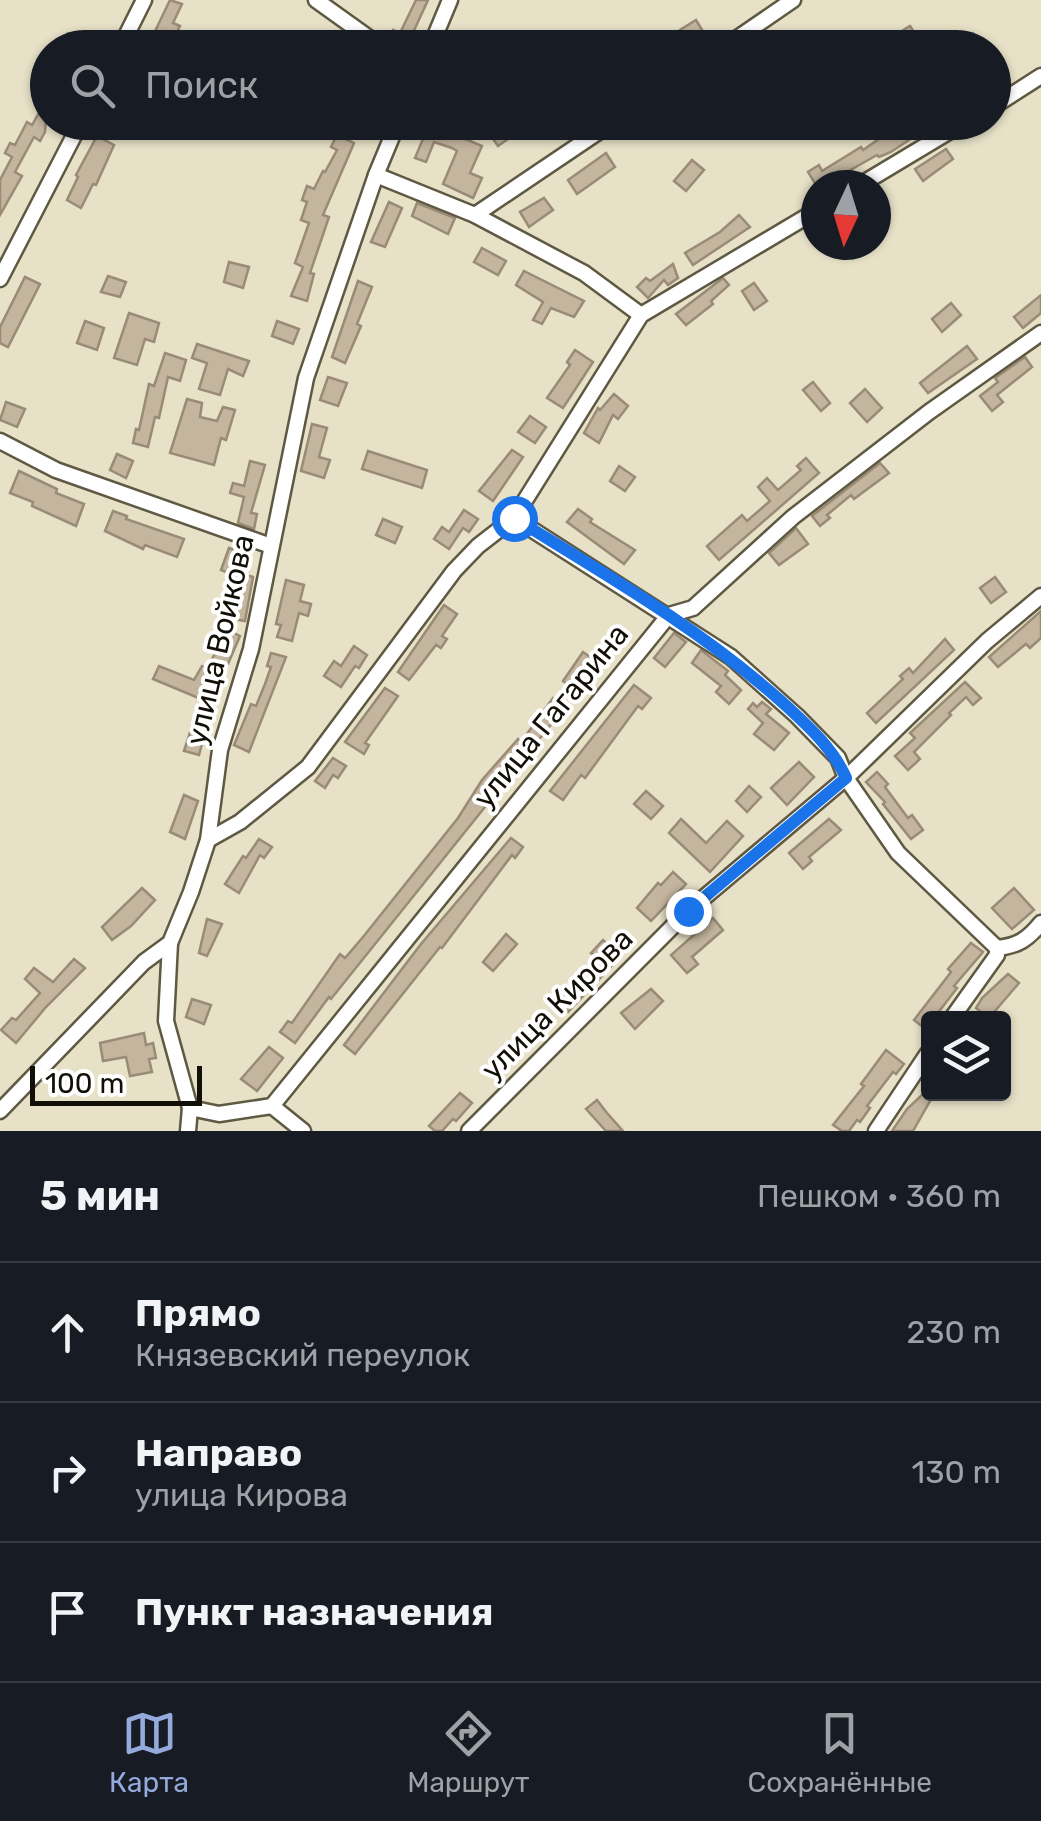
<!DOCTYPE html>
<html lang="ru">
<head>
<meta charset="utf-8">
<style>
	:root { --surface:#171b24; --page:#242831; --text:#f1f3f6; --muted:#9ea1a6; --line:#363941; --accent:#94aadd }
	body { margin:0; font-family:Rubik,sans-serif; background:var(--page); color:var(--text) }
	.controls { position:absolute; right:30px; bottom:30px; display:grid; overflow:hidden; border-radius:10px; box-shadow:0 2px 8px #0004 }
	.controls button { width:90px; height:90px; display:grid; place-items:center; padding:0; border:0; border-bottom:2px solid var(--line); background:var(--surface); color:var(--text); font:50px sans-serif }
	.compass { position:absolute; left:801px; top:170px; width:90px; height:90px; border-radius:50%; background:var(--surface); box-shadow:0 2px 8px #0004; rotate:184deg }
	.scale { position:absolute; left:30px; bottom:25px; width:172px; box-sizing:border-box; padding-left:10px; border:5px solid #110f06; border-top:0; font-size:28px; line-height:35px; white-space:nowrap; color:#110f06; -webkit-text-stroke:8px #fff; paint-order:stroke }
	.stop { position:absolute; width:30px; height:30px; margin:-22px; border:8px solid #1a73e8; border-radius:50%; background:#fff }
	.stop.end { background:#1a73e8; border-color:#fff; box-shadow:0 2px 10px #0008 }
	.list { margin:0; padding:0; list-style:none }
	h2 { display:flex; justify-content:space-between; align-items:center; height:130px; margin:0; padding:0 40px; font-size:42px }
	h2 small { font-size:32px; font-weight:400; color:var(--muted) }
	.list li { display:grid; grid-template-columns:65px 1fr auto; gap:30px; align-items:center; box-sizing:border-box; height:140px; padding:0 40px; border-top:2px solid var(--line) }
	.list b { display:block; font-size:38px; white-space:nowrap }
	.list p { margin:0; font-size:32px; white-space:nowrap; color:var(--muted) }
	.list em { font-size:32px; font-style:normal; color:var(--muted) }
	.icon { flex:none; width:55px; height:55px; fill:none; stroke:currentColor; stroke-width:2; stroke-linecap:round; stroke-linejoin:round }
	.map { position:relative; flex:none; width:1041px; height:1131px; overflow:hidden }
	.search { position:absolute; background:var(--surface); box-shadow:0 2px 8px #0004; left:30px; right:30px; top:30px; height:110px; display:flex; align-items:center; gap:25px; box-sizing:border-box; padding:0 35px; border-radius:55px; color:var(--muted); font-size:38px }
	.sheet { height:550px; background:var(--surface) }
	nav { display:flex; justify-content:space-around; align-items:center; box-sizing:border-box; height:140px; border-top:2px solid var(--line); background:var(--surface); font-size:28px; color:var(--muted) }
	nav a { display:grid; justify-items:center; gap:5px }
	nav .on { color:var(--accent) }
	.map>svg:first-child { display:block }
	.building { fill:#c4b59f; stroke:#998b76; stroke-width:2.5 }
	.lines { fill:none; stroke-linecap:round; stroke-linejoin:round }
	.minor-casing { stroke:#5f5943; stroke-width:19 }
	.minor { stroke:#fff; stroke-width:14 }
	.route { stroke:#1a73e8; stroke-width:12 }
	.labels { text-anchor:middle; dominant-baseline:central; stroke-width:8; stroke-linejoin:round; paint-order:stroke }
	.street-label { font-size:30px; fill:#110f06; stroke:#fff }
</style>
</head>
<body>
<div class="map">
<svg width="1041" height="1131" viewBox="0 0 1041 1131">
	<rect width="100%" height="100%" fill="#e7e1c7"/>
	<g class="building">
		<path d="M170,0L182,4L173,23L180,26L169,48H147Z"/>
		<path d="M416,0H428L406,48H399L389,39L393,30L400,33Z"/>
		<path d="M696,20L707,38L691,48L680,30Z"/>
		<path d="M910,26L925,48H895L889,39Z"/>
		<path d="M48,97L45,132L40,141L34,137L15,172L22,176L0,215V180L12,157L5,153L10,143L15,145L27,122L32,125Z"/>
		<path d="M430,122H451L448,132L482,146L470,173L482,178L473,198L443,184L457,151L452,148L434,142L426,162L415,158Z"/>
		<path d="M495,122H502L512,136L498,146L486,129Z"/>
		<path d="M891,122H923L927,128L891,152L879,157L877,155L824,185H816L808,172L819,165L822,171L861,147L863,150L895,128Z"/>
		<path d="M337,135L354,143L323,215L329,217L310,273L314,274L307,301L291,296L303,267L295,263L309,223L301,220L307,202L302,200L307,186L314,189L323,171L325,172L337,150L331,147Z"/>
		<path d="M97,136L114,145L96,185L93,184L81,208L67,200L78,177L76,175Z"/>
		<path d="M946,149L953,159L923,181L915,169Z"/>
		<path d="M606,153L615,167L577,194L568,180Z"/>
		<path d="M692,160L704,170L686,191L674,181Z"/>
		<path d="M544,198L553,210L529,227L520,212Z"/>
		<path d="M389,202L402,208L385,247L371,242Z"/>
		<path d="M417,203L455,218L448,234L412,216Z"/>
		<path d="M739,215L750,227L693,265L685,253L720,232Z"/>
		<path d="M482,248L506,261L498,275L474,262Z"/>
		<path d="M229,262L249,267L243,288L224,282Z"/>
		<path d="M673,264L678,278L668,285L664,280L648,298L637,287L646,278L650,281Z"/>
		<path d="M524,271L584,301L574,317L551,308L542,324L533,320L543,302L516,285Z"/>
		<path d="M108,276L126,282L120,297L101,292Z"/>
		<path d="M25,277L40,284L8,347L0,343V327Z"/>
		<path d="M723,278L729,285L711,301L713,304L686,325L676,314Z"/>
		<path d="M358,281L372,287L357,324L361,326L345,363L332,357Z"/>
		<path d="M754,283L767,301L754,310L742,291Z"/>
		<path d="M1041,295V313L1023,328L1014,317Z"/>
		<path d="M951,303L961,315L942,332L932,319Z"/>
		<path d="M129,313L159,323L154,342L145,339L137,365L114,358Z"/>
		<path d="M85,321L104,328L97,350L77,343Z"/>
		<path d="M277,321L299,329L293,344L272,336Z"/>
		<path d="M197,344L249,361L243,376L228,369L220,395L199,389L207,363L192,358Z"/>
		<path d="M967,346L977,359L928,393L920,383Z"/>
		<path d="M575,350L593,362L563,408L547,398L570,365L567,362Z"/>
		<path d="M165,353L186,360L180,381L168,377L159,418L155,417L148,447L133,443L136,429L139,430L149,384L154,386Z"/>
		<path d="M1025,357L1032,367L997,395L1003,402L992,411L980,396L998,382L995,378Z"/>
		<path d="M328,377L347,383L338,406L320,400Z"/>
		<path d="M813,382L830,403L821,411L803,390Z"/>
		<path d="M865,389L882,408L867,422L850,403Z"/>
		<path d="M614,394L628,406L618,419L613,415L599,443L584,433L598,408L600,410Z"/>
		<path d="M187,399L202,403L200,417L217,421L223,407L235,410L226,440L221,438L214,465L170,453Z"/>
		<path d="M6,402L25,409L17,427L0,420Z"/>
		<path d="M530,416L546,427L535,443L518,432Z"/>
		<path d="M312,424L327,428L319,457L330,460L324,478L301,471Z"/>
		<path d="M512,450L523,457L493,501L479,491Z"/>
		<path d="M368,451L427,470L422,488L362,469Z"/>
		<path d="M117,454L133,461L126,478L110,470Z"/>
		<path d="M806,458L819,473L719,560L707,546L742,515L747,521L770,501L758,487L767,478L778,490L801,470L797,466Z"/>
		<path d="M250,461L265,465L251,513L257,514L254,529L238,523L244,497L230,493L233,483L244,486Z"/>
		<path d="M880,463L889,473L854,499L851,495L827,515L830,518L820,526L812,516Z"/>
		<path d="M619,466L635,477L625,491L610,481Z"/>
		<path d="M19,471L57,489L56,493L84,504L76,526L32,506L33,502L10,493Z"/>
		<path d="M578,509L592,519L590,522L635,550L624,564L567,522Z"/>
		<path d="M464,510L478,519L469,532L463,528L449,549L434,539L442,527L449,532Z"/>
		<path d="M113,511L127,516L126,519L184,539L177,557L145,545L143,549L105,531Z"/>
		<path d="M383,519L402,527L395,543L376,535Z"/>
		<path d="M796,528L808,544L779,565L769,553Z"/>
		<path d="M229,548L244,554L236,576L221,570Z"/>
		<path d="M242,574L253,577L245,621L233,619Z"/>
		<path d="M995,577L1006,592L991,603L980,588Z"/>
		<path d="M286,580L304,585L300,601L311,604L308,616L299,613L292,641L277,637L281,625L276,624Z"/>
		<path d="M444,605L457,614L442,636L447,639L441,648L436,645L409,680L398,672Z"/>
		<path d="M1041,611V638L1030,648L1026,644L998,667L989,657Z"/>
		<path d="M228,630L240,636L228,664L225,662L210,689L216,691L199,755L184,751L201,699L153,679L159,666L194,680L202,666L207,668Z"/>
		<path d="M674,633L686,642L665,667L654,658Z"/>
		<path d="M945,639L954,650L876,723L867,713L903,679L900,676L909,668L913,673Z"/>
		<path d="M354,646L367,655L359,668L355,666L341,687L324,676L334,661L341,666Z"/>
		<path d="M701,650L728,671L725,675L741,690L729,704L716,692L721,686L692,663Z"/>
		<path d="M583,652L600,664L578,693L563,681Z"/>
		<path d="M271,653L286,657L249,752L234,745L251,704L256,706L265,684L271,667L267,666Z"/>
		<path d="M965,682L981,698L973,705L966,697L949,713L951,715L914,752L920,759L908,770L895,756L915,738L910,733Z"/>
		<path d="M634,685L651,698L642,709L638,706L585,778L581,775L563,800L550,791Z"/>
		<path d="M385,688L398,696L365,743L369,745L364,754L345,742Z"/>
		<path d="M553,698L565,707L331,999L329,997L295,1043L280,1032L288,1021L292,1023L340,954L345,958L363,937L458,818L482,780L518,739L521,742Z"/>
		<path d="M762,702L771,709L766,714L789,733L774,750L754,734L763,723L748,709L753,703L757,707Z"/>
		<path d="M333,758L346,766L338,778L333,775L325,788L315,781Z"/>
		<path d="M799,762L814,777L787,805L771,788Z"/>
		<path d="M877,772L888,784L885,787L908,818L912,815L923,830L911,839L883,804L885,802L866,782Z"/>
		<path d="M749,786L761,797L747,812L736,801Z"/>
		<path d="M646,791L663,806L651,819L634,804Z"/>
		<path d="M184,795L198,801L185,839L170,832Z"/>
		<path d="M681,819L706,843L727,821L743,836L710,872L669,833Z"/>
		<path d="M829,819L841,830L809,857L812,861L803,869L789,853Z"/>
		<path d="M511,838L523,847L515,858L512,855L442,948L440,947L355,1054L344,1045L421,944Z"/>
		<path d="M259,839L272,847L264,858L260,855L239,893L225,884L243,856L246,858Z"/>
		<path d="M673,872L686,884L651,921L637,908L658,883L661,885Z"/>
		<path d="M142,888L155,900L131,926L112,940L102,927Z"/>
		<path d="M1014,888L1034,910L1012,929L992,908Z"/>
		<path d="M713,918L723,930L692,957L698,964L687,973L671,955Z"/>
		<path d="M207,919L222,924L207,956L199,953Z"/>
		<path d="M506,934L517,944L493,971L483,962Z"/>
		<path d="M603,940L621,956L568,1012L556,1001L596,957L591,953Z"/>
		<path d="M971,943L983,952L954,986L957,988L934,1018H928V1031L914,1020L951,972L948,969Z"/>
		<path d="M74,959L85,968L46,1007L16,1043L1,1030L12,1018L16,1020L40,993L25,979L34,968L53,982Z"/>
		<path d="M1008,974L1019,983L989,1018H977L981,1012L976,1008L982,998Z"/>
		<path d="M651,989L663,1001L635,1029L621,1013Z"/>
		<path d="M192,999L211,1005L204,1024L186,1017Z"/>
		<path d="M144,1033L146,1045L153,1043L156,1058L149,1059L152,1072L130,1076L126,1057L103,1061L100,1043Z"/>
		<path d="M269,1047L283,1058L257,1091L241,1079Z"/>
		<path d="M886,1050L904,1064L896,1074L893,1072L867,1106L870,1108L860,1122L857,1120L849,1131H842L833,1125L864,1086L861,1084Z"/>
		<path d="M460,1093L472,1103L456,1121L453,1119L442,1131H435L429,1126Z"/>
		<path d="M923,1094H934L913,1131H892L907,1109Z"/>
		<path d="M597,1100L607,1113L623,1131H606L586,1109Z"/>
	</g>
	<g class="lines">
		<defs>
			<g id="minor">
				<path d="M316,0L383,48"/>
				<path d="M120,48L144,0"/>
				<path d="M430,48L450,0"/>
				<path d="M723,48L793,0"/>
				<path d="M994,106L1041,76"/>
				<path d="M376,175L475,215L584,273L641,315"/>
				<path d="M860,185L965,122"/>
				<path d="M475,215L613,122"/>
				<path d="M0,279L81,122"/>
				<path d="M0,441L56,470L271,546"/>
				<path d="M514,518L731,657L797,716L838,758L846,778L898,853L997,948C1018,946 1028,939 1041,923"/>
				<path d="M208,840L240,822L308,767L454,571L478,546L514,518L641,315L816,211"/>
				<path d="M170,943L166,1021L190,1108L188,1131"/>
				<path d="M952,1018L997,955V948"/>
				<path d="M272,1106L303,1131"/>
				<path d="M190,1108L219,1114L272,1106L669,615L693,608L793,517L929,412L1041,333"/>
				<path d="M0,1111L144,962L170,943L191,892L208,840L220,750L251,649L306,378L376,175L398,122"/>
				<path d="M469,1131L688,911L846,778L987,641L1041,596"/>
				<path d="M876,1131L928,1053"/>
			</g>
		</defs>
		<use href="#minor" class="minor-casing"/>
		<use href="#minor" class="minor"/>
	</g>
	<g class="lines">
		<path class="route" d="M514,518C608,576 699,628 782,702C807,725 833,748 846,778L688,911"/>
	</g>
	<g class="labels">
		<g class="street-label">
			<text transform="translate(220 640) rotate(-77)">улица Войкова</text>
			<text transform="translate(551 716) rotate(-51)">улица Гагарина</text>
			<text transform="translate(557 1004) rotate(-45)">улица Кирова</text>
		</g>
	</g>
</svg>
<div class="controls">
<button><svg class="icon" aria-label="layers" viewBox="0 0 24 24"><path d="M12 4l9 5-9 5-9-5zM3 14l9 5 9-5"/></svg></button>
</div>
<svg class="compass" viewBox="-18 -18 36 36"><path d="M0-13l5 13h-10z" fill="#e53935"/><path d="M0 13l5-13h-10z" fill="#9ea1a6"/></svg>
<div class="scale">100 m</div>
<div class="stop" style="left:514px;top:518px"></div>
<div class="stop end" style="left:688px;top:911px"></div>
<div class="search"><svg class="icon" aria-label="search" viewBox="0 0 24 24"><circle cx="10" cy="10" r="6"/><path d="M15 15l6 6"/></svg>Поиск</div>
</div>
<section class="sheet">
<h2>5 мин<small>Пешком · 360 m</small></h2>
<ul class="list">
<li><svg class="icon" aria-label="ahead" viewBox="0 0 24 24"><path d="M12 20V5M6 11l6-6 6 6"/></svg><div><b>Прямо</b><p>Князевский переулок</p></div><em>230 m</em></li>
<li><svg class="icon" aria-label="right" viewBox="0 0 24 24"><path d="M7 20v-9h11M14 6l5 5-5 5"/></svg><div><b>Направо</b><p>улица Кирова</p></div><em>130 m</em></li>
<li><svg class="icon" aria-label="arrive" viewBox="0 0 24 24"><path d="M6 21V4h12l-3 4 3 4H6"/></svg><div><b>Пункт назначения</b></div></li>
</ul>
</section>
<nav>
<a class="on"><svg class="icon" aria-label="map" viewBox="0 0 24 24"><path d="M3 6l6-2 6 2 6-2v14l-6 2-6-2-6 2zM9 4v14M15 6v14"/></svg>Карта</a>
<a><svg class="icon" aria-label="directions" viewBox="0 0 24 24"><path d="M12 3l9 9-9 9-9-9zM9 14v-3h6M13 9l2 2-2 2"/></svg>Маршрут</a>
<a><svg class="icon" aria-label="saved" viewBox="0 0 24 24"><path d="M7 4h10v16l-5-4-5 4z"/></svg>Сохранённые</a>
</nav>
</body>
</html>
